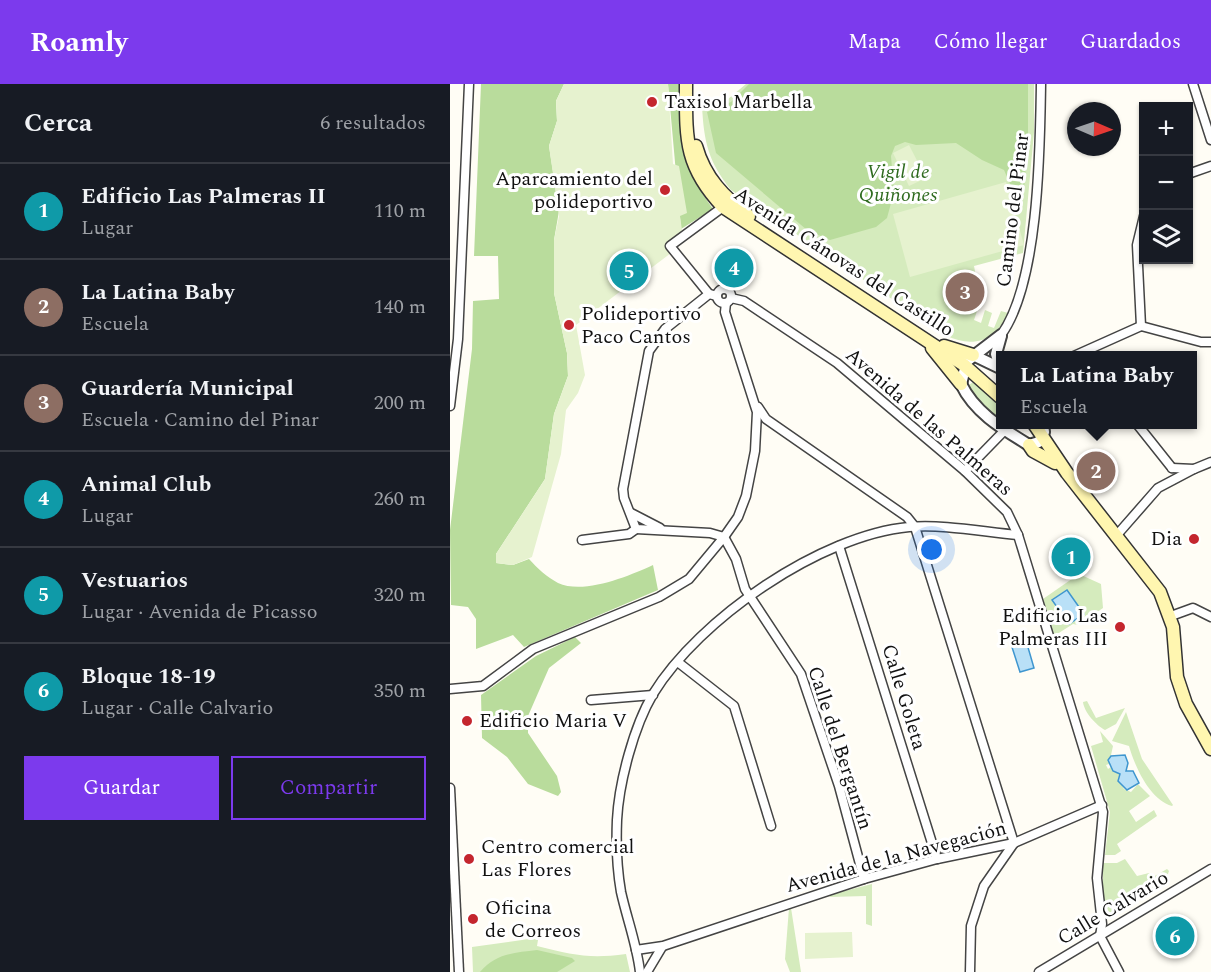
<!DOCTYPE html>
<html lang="es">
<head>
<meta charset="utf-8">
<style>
	:root { --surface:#171b24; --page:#242831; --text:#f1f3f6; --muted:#9ea1a6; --line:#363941; --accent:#7c3aed }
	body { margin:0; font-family:Spectral,serif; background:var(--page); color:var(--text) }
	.controls { position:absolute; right:18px; top:18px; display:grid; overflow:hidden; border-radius:0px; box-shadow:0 2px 4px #0004 }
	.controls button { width:54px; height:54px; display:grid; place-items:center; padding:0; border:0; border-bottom:2px solid var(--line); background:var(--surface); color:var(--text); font:30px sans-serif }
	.compass { position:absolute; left:617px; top:18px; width:54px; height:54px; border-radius:50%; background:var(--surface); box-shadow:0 2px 4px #0004; rotate:92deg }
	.you { position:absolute; left:482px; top:466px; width:21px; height:21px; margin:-15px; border:4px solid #fff; border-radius:50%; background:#1a73e8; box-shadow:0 0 0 9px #1a73e833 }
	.badge { display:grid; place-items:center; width:39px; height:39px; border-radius:50%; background:var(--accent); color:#fff; font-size:20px; font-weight:700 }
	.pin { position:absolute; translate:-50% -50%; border:3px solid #fff; box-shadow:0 2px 6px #0006 }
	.popup { position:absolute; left:546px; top:267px; width:201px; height:78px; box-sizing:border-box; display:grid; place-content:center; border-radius:0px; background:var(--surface); filter:drop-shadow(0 2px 4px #0005); font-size:20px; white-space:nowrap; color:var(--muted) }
	.popup b { font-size:22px; color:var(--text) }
	.popup::after { content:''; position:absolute; left:50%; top:100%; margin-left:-12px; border:12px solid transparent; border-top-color:var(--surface) }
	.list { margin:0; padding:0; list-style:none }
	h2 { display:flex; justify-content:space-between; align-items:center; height:78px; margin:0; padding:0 24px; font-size:26px }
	h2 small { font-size:20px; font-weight:400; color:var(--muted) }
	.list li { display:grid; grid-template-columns:39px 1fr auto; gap:18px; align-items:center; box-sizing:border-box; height:96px; padding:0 24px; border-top:2px solid var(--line) }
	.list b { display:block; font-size:22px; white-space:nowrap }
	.list p { margin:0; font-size:20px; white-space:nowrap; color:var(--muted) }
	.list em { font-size:20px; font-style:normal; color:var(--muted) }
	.actions { display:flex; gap:12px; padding:18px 24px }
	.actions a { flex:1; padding:14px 0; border:2px solid var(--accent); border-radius:0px; text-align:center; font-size:21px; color:var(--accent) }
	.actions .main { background:var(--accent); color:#fff }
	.icon { flex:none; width:33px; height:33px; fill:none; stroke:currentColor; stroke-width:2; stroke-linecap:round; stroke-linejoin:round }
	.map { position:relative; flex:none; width:761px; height:888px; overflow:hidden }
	header { display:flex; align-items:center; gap:36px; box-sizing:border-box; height:84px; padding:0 30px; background:var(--accent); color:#fff }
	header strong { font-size:28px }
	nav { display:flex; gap:33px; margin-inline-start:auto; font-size:21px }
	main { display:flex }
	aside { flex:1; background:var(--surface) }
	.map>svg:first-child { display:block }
	.green { fill:#d5ebbd }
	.forest { fill:#b9dc9c }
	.pitch { fill:#e6f2cf }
	.water { fill:#b9e0f7; stroke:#3f96cf; stroke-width:1.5 }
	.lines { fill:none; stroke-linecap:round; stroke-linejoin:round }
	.minor-casing { stroke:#444; stroke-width:11 }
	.tertiary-casing { stroke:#444; stroke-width:14 }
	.secondary-casing { stroke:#333; stroke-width:15 }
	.minor { stroke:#fff; stroke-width:8 }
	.tertiary { stroke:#fff; stroke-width:10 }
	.secondary { stroke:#fff6b0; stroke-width:12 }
	.poi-dot { fill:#c4262e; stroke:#fff; stroke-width:2 }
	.labels { text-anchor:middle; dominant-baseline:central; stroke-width:6; stroke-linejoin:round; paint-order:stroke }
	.poi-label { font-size:20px; fill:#111; stroke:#fff; text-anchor:start }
	.park-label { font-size:20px; font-style:italic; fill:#2f6b1f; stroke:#fff }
	.street-label { font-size:20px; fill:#111; stroke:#fff }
</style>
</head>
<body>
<header>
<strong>Roamly</strong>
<nav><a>Mapa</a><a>Cómo llegar</a><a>Guardados</a></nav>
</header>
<main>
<aside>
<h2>Cerca<small>6 resultados</small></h2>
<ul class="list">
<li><span class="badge" style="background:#0f9aa8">1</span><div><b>Edificio Las Palmeras II</b><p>Lugar</p></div><em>110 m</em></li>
<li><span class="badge" style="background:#8d6e63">2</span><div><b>La Latina Baby</b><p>Escuela</p></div><em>140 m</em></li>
<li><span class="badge" style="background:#8d6e63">3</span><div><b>Guardería Municipal</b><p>Escuela · Camino del Pinar</p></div><em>200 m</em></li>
<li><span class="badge" style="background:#0f9aa8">4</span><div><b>Animal Club</b><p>Lugar</p></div><em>260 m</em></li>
<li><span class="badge" style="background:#0f9aa8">5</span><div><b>Vestuarios</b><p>Lugar · Avenida de Picasso</p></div><em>320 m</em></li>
<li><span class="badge" style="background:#0f9aa8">6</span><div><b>Bloque 18-19</b><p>Lugar · Calle Calvario</p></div><em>350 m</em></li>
</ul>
<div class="actions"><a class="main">Guardar</a><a>Compartir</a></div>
</aside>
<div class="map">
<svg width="761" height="888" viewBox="0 0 761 888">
	<rect width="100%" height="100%" fill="#fffdf5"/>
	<g class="green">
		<path d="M296,0H584V48L573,169L524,182L527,198L522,196L512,224L521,227L523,222L528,224L524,236L531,239L535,226L542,229L538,242L544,244L551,227L558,229C546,257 523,265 495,251L281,106C258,77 254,58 252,22L272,20Z"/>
		<path d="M523,298L550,318V337L525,312L519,301Z"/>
		<path d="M629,490L651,500L653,524L628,541L623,540L604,552L593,515Z"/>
		<path d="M637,617L646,634L675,624L666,640L655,646C646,641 634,628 633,618Z"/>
		<path d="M676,628L692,675L723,721L722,722C700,716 685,683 679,662L662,657Z"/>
		<path d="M650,647L663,662L659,680L656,681L658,685L661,683L670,690L668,695L674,705L681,708L688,700L700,712L679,727L686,738L704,726L707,732L667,760L671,767L665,771H655L660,728L641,662L653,658Z"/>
		<path d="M675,775L687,792L699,789L703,793L717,785L719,787L714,801L660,832L653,814V779H667Z"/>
		<path d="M422,800V842L416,840V812L380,813L379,811Z"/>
		<path d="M339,824H341L351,888H340L335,875Z"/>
		<path d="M93,853L88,856L87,862C123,871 139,875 176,870L180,888H23L22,863Z"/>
	</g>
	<g class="forest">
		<path d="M31,0H114L106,17L107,37L99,62L109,127L104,156V209L117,269L118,292L104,330L95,395L46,470V479L63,481L79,475C87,484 97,493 108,499C134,511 179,492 203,481L208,506L74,563L63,551L26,565V535L18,523L1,521L0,446L22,265L23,217L49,215L48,172H24Z"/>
		<path d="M218,0H229C228,52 232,81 263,125L231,145Z"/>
		<path d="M299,0H578V56L573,117L568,118L554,86L532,76L506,59L466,61L455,58L445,62L441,72L444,108L437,134L426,143L380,156L357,146L266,69L257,28L281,18Z"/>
		<path d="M125,553L131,559L99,584L78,632V649L107,692L111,708L108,712L78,700L57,673L32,654L31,611L86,572Z"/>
		<path d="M87,866L122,874L125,877L107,888H30C46,869 64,869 87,866Z"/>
	</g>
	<g class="pitch">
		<path d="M114,0H218L223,80L229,82L237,129L230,132L232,146L221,169L126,241L135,291L128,309L116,326L111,370L82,473L63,481L46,479V470L95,395L104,330L118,292L117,269L104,209V156L109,132L99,62L107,37L106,17Z"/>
		<path d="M459,61L476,94L459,102L443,69Z"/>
		<path d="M556,98L574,161L460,193L443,130Z"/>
		<path d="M402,848L403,873L355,875V849Z"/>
	</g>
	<g class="water">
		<path d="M617,506L634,530L619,540L602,516Z"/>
		<path d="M575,553L584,584L570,588L560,557Z"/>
		<path d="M675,671L678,679L676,687H683L689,699L677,706L668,697L670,690L663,687L658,676L661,672Z"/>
	</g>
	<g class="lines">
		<defs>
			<g id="minor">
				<path d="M743,0L761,56"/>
				<path d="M738,90L761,82"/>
				<circle cx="274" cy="212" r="7"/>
				<path d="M259,210L220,162L273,123"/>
				<path d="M267,212L259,210L215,245L199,267L173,405L174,414L186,445L260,449L274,453"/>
				<path d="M281,214L294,217L387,279L515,387L557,428L568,451L653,728L647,794L652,840L650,852"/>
				<path d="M691,242L687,161L694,132"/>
				<path d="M551,251C589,199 590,65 591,0"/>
				<path d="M624,272L691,242L751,258H761"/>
				<path d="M0,322L8,255L19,0"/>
				<path d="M308,323L316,335L457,433L465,443L564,759"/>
				<path d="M687,340L722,384"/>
				<path d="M722,384L744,385L761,378"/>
				<path d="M515,387L554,347"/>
				<path d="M181,429L210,444"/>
				<path d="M666,452L708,404L744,385"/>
				<path d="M274,453L286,475L295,505L351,590L389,702L414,795"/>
				<path d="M132,456L179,450L186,445"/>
				<path d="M389,462L487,775"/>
				<path d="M721,532L743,524L761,533"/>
				<path d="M229,579L284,622L321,742"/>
				<path d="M0,605L33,602L83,565L209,513L239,495L274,453L288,433L296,412L305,367L307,328L275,228L276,219"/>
				<path d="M141,616L203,611"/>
				<path d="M0,704L9,888"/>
				<path d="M650,852L669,888"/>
				<path d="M186,866L213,862L414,795L487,775L564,759L652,721"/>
				<path d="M190,888C187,861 177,835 171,808C167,785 166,760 167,736C169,698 184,642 203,610C249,535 371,451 459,443C493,440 534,448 568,451"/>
				<path d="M197,888L212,863"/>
				<path d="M520,888L521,842L534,802L564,759"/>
				<path d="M589,888L761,785"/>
			</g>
			<g id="tertiary">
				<path d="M551,251L517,277L511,300C525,329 553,345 579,361L589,358L594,348L593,340"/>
				<path d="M523,271L550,284"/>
				<path d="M550,283L546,270L551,252"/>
			</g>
			<g id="secondary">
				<path d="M236,0C236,54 234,82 273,123L514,281L550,313"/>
				<path d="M246,62C255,94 274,113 299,132"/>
				<path d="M494,262L523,271"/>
				<path d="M482,264L511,300"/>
				<path d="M584,340L617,389L710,508L723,543L727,593L736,620L761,665"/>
				<path d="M579,361L583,367L605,379"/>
			</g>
		</defs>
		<use href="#minor" class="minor-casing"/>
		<use href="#tertiary" class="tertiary-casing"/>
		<use href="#secondary" class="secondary-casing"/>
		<use href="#minor" class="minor"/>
		<use href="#tertiary" class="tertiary"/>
		<use href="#secondary" class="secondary"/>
	</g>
	<g class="poi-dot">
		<circle cx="202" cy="18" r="6"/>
		<circle cx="215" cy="106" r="6"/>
		<circle cx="119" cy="241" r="6"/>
		<circle cx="744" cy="455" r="6"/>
		<circle cx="670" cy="543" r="6"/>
		<circle cx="17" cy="637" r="6"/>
		<circle cx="19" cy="775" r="6"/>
		<circle cx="23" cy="835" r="6"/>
	</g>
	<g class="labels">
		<g class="poi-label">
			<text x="214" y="18">Taxisol Marbella</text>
			<text x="203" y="95" text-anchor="end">Aparcamiento del<tspan x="203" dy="23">polideportivo</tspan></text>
			<text x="131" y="230">Polideportivo<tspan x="131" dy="23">Paco Cantos</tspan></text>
			<text x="732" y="455" text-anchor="end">Dia</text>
			<text x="658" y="532" text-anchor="end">Edificio Las<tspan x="658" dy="23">Palmeras III</tspan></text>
			<text x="29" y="637">Edificio Maria V</text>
			<text x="31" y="763">Centro comercial<tspan x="31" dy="23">Las Flores</tspan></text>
			<text x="35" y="824">Oficina<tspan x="35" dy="23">de Correos</tspan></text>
		</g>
		<g class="park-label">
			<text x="448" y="88">Vigil de<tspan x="448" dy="23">Quiñones</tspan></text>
		</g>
		<g class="street-label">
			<text transform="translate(563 126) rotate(-83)">Camino del Pinar</text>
			<text transform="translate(394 178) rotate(33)">Avenida Cánovas del Castillo</text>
			<text transform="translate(479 338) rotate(41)">Avenida de las Palmeras</text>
			<text transform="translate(454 613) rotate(73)">Calle Goleta</text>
			<text transform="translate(390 664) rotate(72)">Calle del Bergantín</text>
			<text transform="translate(446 773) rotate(-15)">Avenida de la Navegación</text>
			<text transform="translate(663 824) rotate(-31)">Calle Calvario</text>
		</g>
	</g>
</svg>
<div class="controls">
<button>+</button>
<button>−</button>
<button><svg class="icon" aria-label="layers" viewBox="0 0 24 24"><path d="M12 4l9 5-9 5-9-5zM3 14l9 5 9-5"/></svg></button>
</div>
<svg class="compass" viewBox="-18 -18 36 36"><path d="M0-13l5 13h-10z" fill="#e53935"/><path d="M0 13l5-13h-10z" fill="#9ea1a6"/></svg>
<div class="you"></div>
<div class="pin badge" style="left:621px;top:473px;background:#0f9aa8">1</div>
<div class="pin badge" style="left:646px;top:387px;background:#8d6e63">2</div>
<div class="popup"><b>La Latina Baby</b>Escuela</div>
<div class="pin badge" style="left:515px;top:208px;background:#8d6e63">3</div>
<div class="pin badge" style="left:284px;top:184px;background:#0f9aa8">4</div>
<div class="pin badge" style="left:179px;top:187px;background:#0f9aa8">5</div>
<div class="pin badge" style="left:725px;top:852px;background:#0f9aa8">6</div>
</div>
</main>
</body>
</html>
